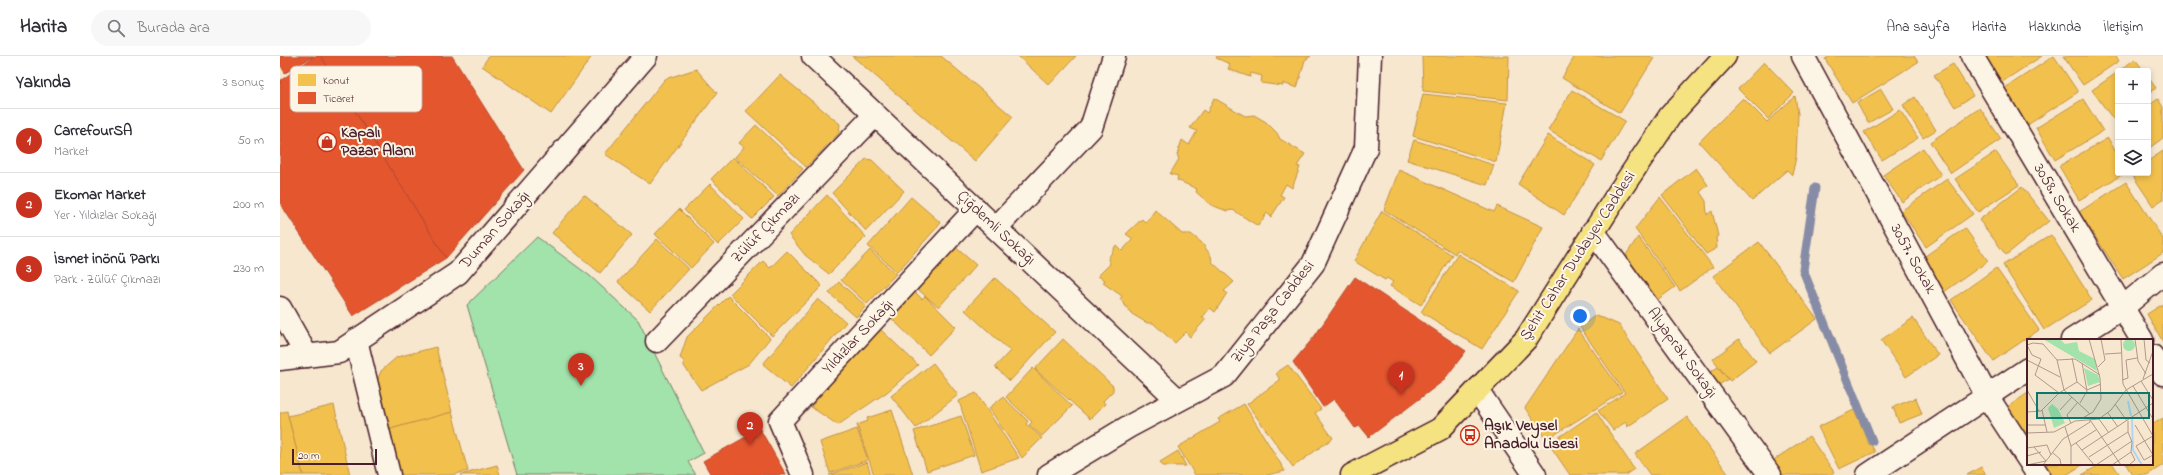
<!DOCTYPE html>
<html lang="tr">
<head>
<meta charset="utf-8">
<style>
	:root { --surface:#fff; --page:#f7f7f7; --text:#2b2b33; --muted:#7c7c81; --line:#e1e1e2; --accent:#c8321e }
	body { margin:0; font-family:"Indie Flower",sans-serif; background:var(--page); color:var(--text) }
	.controls { position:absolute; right:12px; top:12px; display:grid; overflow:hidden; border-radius:4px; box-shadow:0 2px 6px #0003 }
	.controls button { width:36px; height:36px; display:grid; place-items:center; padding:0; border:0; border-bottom:1px solid var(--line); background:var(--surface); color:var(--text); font:20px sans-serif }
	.scale { position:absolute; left:12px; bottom:10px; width:85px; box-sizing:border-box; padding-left:4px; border:2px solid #4a1f2b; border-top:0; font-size:11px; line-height:14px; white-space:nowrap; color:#4a1f2b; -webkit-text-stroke:3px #fcf5e5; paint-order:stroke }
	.you { position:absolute; left:1300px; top:260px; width:14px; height:14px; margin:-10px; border:3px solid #fff; border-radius:50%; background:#1a73e8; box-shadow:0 0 0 6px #1a73e833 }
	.badge { display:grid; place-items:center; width:26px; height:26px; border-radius:50%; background:var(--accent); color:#fff; font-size:13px; font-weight:700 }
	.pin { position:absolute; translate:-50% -33px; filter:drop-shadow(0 1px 2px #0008) }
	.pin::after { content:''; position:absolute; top:21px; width:14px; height:12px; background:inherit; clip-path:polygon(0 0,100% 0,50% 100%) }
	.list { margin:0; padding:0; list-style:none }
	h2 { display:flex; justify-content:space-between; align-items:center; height:52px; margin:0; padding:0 16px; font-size:17px }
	h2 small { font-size:13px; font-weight:400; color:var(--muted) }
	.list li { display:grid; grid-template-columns:26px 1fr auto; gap:12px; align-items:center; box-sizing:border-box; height:64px; padding:0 16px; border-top:1px solid var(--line) }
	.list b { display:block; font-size:15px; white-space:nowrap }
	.list p { margin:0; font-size:13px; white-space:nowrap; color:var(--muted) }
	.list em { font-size:13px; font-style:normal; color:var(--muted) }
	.icon { flex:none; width:22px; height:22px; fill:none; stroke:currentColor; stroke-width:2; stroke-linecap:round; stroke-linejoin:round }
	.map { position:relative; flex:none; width:1883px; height:419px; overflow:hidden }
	header { display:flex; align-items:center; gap:24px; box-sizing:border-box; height:56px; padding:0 20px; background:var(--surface); border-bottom:1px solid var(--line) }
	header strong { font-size:19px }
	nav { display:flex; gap:22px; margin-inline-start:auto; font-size:14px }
	.search { width:280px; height:36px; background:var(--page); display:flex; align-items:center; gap:10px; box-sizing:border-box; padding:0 14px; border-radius:22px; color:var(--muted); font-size:15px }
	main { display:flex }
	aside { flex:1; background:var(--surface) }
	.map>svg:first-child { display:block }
	.green { fill:#a2e2ab; stroke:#76806b }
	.homes { fill:#f2c14e; stroke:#c09044 }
	.shops { fill:#e4572e; stroke:#b6462d }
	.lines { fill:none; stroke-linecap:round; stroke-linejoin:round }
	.stream { stroke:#878ca6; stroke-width:9 }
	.street-casing { stroke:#4a1f2b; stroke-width:25 }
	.primary-casing { stroke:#4a1f2b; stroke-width:25 }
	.street { stroke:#fcf5e5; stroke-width:22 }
	.primary { stroke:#f5e382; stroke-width:22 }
	.labels { text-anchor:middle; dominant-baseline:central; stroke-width:4; stroke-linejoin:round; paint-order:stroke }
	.poi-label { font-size:16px; font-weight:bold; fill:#4a1f2b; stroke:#fcf5e5; text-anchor:start }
	.street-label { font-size:16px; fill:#4a1f2b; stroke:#fcf5e5 }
	.inset-river { fill:none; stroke:#afd5f8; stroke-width:2 }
	.inset-road { fill:none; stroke:#b2978d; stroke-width:1 }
	.view { fill:#0f766e; fill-opacity:0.15; stroke:#0f766e; stroke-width:2 }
	.inset-edge { fill:none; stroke:#4a1f2b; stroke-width:2 }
	.key { fill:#fcf5e5; stroke:#c7b5ad; stroke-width:1 }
	.key-label { font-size:11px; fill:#4a1f2b }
</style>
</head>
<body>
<header>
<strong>Harita</strong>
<div class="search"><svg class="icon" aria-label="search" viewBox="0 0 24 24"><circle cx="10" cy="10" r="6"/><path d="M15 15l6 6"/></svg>Burada ara</div>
<nav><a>Ana sayfa</a><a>Harita</a><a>Hakkında</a><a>İletişim</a></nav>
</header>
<main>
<aside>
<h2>Yakında<small>3 sonuç</small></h2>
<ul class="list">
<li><span class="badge">1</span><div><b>CarrefourSA</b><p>Market</p></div><em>50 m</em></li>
<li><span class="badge">2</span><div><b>Ekomar Market</b><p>Yer · Yıldızlar Sokağı</p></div><em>200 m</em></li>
<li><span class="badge">3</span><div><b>İsmet inönü Parkı</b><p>Park · Zülüf Çıkmazı</p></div><em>230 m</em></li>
</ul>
</aside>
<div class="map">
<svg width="1883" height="419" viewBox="0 0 1883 419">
	<rect width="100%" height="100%" fill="#f7e7cf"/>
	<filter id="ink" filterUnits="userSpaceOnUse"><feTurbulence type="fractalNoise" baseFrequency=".025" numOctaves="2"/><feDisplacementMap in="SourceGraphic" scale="8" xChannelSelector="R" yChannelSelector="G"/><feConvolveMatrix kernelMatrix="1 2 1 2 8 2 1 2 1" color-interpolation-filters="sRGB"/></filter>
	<g filter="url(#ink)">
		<path class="green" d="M257,181L310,220L358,264L424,397L408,406L416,419H237L187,249Z"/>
		<g class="homes">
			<path d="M209,0H312L271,58L202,10Z"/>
			<path d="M572,0H661L733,61L695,105Z"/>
			<path d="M738,0H796L769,29Z"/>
			<path d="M937,0H1031L1025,4L1017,32L1003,27V30L981,27L982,20L971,17L970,21L948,13L950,8L936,2Z"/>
			<path d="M1142,0H1229L1228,44L1143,35Z"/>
			<path d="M1295,0H1370L1374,2L1340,57L1282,22Z"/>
			<path d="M1551,0H1634L1638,6L1572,47L1545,3Z"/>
			<path d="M1705,0H1762L1722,26Z"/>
			<path d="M1774,0L1798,36L1746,70L1722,34Z"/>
			<path d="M1783,0H1836L1839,5L1803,29Z"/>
			<path d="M1855,3L1864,15H1839Z"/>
			<path d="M1484,6L1514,37L1488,63L1458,33Z"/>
			<path d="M1673,8L1693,40L1675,51L1654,19Z"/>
			<path d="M416,13L437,37L370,128L325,98L385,23Z"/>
			<path d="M1838,16V59L1833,63L1812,34Z"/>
			<path d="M500,19L560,68L559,77L526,111L466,55Z"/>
			<path d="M1868,21L1876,32L1868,38Z"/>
			<path d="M1601,33L1613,53L1588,67L1577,47Z"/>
			<path d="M1292,34L1345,65L1321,105L1268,74Z"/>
			<path d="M1143,38L1227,47L1216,106L1133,80Z"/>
			<path d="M1515,40L1518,58L1516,101L1512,119L1507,114L1472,145L1419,86L1463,42L1487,66Z"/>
			<path d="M1635,41L1656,74L1643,82L1623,49Z"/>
			<path d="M934,42L965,60L974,59L986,66L997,77L1000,83L1025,98L1017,110L1020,111L1012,132L1006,128L1000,139L1004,141L991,161L987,157L978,170L953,154L947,155L931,149L916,136L917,133L897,124L898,120L890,118L899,103L897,99L902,84L909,89L917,75L910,72L923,54L927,57Z"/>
			<path d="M1803,43L1823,75L1775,104L1756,72Z"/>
			<path d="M1878,43L1883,51V82L1868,93V50Z"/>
			<path d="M1700,52L1721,83L1671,117L1650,86Z"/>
			<path d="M1620,54L1638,82L1602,104L1584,76Z"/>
			<path d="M476,69L523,113L498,140L455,101L464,91L459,87Z"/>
			<path d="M1268,79L1315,109L1284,159L1238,128Z"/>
			<path d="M1828,82L1838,100V117H1845L1799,144L1779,110Z"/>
			<path d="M1134,84L1214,109L1207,129L1127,104Z"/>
			<path d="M1643,92L1661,119L1622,146L1603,119Z"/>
			<path d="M1883,95V143L1873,150L1851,117H1868V105Z"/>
			<path d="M1716,96L1739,129L1698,156L1675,123Z"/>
			<path d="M453,101L494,141L472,163L431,123Z"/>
			<path d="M586,103L592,104L624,135L586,175L552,137Z"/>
			<path d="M1416,112L1428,129L1420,136L1426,145L1427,159L1432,155L1438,180L1436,181L1437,192L1426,198L1382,139Z"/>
			<path d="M1119,114L1214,156L1217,150L1263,171L1234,226L1177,194L1175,198L1104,154Z"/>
			<path d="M1667,123L1693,158L1646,191L1621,155Z"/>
			<path d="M1846,126L1883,183V197L1843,223L1799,156Z"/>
			<path d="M430,128L464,163L438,189L404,154Z"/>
			<path d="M1742,131L1769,165L1726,199L1699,164Z"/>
			<path d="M304,139L352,179L320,217L272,177Z"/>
			<path d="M547,139L586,181L549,218L525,199L509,179Z"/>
			<path d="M631,141L661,167L617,216L588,190Z"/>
			<path d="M1380,141L1433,211L1400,235L1355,173Z"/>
			<path d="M399,153L434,188L411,212L375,178Z"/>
			<path d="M875,154L902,178H911L922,187L931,200L932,206L954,226L944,235L947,237L935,256L930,252L922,262L926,263L910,281L906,276L895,287L873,267H867L852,258L840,243L842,240L823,227L825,224L818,220L830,208L828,203L836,189L842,195L853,183L846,178L862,163L866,167Z"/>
			<path d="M1102,155L1172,199L1141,249L1110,230L1113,226L1107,222L1105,224L1074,205Z"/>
			<path d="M1685,172L1708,205L1664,236L1641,203Z"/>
			<path d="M1771,179L1812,244L1764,274L1723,209Z"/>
			<path d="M1358,181L1395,231L1377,244L1346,199Z"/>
			<path d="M377,183L409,213L370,255L338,226Z"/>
			<path d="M1479,186L1537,263L1490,297L1433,220Z"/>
			<path d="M673,189L696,209L659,251L635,231Z"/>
			<path d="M590,194L616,218L587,248L561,224Z"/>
			<path d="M507,195L542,230L492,280L450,238L483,205L490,212Z"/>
			<path d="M1178,198L1239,235L1202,293L1141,256Z"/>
			<path d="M1716,212L1759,274L1713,305L1671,244Z"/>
			<path d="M715,222L775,276L730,325L715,311L730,295L685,254Z"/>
			<path d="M559,226L586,250L576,261L549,237Z"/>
			<path d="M633,234L642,243L645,240L676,271L649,299L608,259Z"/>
			<path d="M448,240L490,282L469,308L421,334L404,310V305L400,302L407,281Z"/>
			<path d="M538,243L566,266L511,332L483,308Z"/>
			<path d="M1883,248V286L1867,258Z"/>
			<path d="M1316,259L1339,269L1388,343L1347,371L1346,366L1333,374L1318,355L1345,337L1300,271Z"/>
			<path d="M1633,262L1658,299L1626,321L1601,284Z"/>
			<path d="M598,271L638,309L607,336L558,369L531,351L563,310Z"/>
			<path d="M1298,273L1342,336L1266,384L1245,352Z"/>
			<path d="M783,283L833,330V335L823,345L825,348L810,363L755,313Z"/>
			<path d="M1459,283L1476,305L1450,325L1433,303Z"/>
			<path d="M156,291L172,356L107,374L96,327L101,315L117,301Z"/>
			<path d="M653,307L678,339L636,372L611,340Z"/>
			<path d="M1008,309L1041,353L1035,357L1053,382L1013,411L967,348L1000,324L996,317Z"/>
			<path d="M1438,311L1448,323L1439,329L1429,317Z"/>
			<path d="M753,312L792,350L762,380L749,369L752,366L726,341Z"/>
			<path d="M696,337L739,402L701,415L679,345Z"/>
			<path d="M1748,337V385L1726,352Z"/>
			<path d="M723,341L748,365L746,368L762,382L742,402L709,352Z"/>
			<path d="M1636,342L1642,358L1619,367L1613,351Z"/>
			<path d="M964,348L1005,415L987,419H915L898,391L940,366L938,363Z"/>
			<path d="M54,349L70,419H23L8,360Z"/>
			<path d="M612,354L633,419H594L577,369L588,365L587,362Z"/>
			<path d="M1574,354L1595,396L1559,413L1538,371Z"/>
			<path d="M7,355L8,360L23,419H0V357Z"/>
			<path d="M172,356L188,415L171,419H119L107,374Z"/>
			<path d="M1316,356L1354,413L1345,419H1290L1269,388Z"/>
			<path d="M681,360L694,399L647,415L634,375Z"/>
			<path d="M1407,361L1449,419H1370L1355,398Z"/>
			<path d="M1883,362V409L1867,419H1852L1846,408H1872V369Z"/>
			<path d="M577,373L588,404L550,417L540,386Z"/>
			<path d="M1529,380L1554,416L1550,419H1496L1488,408Z"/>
			<path d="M898,395L906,410H883L880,406Z"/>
			<path d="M587,406L591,419H549Z"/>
			<path d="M1765,408H1804L1786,419H1772Z"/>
			<path d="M1821,408H1833L1840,419H1802Z"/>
			<path d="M217,409L220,419H180Z"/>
			<path d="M1701,411L1706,419H1687Z"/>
		</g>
		<g class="shops">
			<path d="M0,0H34L5,17L0,8Z"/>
			<path d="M35,0H41L166,202L73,260L0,147V25Z"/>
			<path d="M41,0H172L244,114L166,202Z"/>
			<path d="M1075,221L1186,295L1163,325L1089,381L1080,370L1075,372L1054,343L1043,351L1013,306L1034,281Z"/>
			<path d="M480,373L506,419H431L423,405Z"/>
		</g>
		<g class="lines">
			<path class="stream" d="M1535,132L1523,214L1592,385"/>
			<defs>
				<g id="street">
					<path d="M533,0L898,344"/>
					<path d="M1523,0L1707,340L1748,403"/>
					<path d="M1692,0L1862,284"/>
					<path d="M716,172L811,72L834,0"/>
					<path d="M1313,175L1490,419"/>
					<path d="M0,252L27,300"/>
					<path d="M76,284L109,419"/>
					<path d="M1792,284L1842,252L1883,218"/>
					<path d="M377,285L595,59"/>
					<path d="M1872,300L1883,318"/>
					<path d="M0,303L59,296L178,217L366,0"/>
					<path d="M1197,334L1255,419"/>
					<path d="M1751,408L1758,419"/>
					<path d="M523,419L500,365L696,153"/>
					<path d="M769,419L848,371L944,320L1033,208L1086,92L1090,0"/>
					<path d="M1588,419L1748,313"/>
				</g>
				<path id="primary" d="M1072,419L1160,373L1246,283L1339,136L1390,60L1445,0"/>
			</defs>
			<use href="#street" class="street-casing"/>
			<use href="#primary" class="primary-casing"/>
			<use href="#street" class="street"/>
			<use href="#primary" class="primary"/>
		</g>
	</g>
	<defs>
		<symbol id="shop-ring" viewBox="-11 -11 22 22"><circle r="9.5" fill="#fcf5e5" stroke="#c8321e" stroke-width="1.5"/><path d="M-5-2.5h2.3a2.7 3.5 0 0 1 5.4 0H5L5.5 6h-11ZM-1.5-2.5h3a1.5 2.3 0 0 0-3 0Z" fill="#c8321e"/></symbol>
		<symbol id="bus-ring" viewBox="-11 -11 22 22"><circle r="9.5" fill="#fcf5e5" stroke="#c8321e" stroke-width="1.5"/><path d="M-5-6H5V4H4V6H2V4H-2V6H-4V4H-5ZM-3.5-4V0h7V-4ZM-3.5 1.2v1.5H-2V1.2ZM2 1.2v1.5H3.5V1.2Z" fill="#c8321e"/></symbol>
	</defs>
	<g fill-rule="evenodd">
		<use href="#shop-ring" x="36" y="75" width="22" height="22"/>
		<use href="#bus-ring" x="1179" y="368" width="22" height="22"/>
	</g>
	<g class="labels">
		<g class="poi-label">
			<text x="61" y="77">Kapalı<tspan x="61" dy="18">Pazar Alanı</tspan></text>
			<text x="1204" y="370">Aşık Veysel<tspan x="1204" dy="18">Anadolu Lisesi</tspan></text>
		</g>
		<g class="street-label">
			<text transform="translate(1777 142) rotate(59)">3058. Sokak</text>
			<text transform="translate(486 172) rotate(-46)">Zülüf Çıkmazı</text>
			<text transform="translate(716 172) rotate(43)">Çiğdemli Sokağı</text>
			<text transform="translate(215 174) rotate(-49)">Duman Sokağı</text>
			<text transform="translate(1298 200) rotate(-57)">Şehit Cahar Dudayev Caddesi</text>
			<text transform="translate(1633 203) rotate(61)">3057. Sokak</text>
			<text transform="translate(993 256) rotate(-52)">Ziya Paşa Caddesi</text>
			<text transform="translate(578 281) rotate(-47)">Yıldızlar Sokağı</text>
			<text transform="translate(1402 297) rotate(54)">Alyaprak Sokağı</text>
		</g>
	</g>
	<g transform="translate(1747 283)">
		<rect width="126" height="126" fill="#f7e7cf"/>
		<path d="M16,0H33L38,5L50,3L52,12L68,20L70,32ZM96 6a6 6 0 1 1 12 0a6 6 0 1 1-12 0ZM57,29L71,36L73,43L61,47ZM25,65L31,70L38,84L27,89L21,69Z" fill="#a2e2ab"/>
		<path class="inset-river" d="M101,62L104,77M105,80L106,111L115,126"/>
		<path class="inset-road" d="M94,0L96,45L126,97M108,0L111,22L119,35M117,0L119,21L123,24M0,6L5,16L14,20L8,36L32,54M0,6L6,4L16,5L30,21M78,15L94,14M45,19L50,43L60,51L74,45M0,21L33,38M30,21L37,51L63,75M30,21L48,20L73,36M71,28L78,21L74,0M116,40L126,12M95,41L101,39L99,21L110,19M114,42L126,61M106,47L126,80M0,51L12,72M53,64L60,52L55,24M88,65L100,82M15,71L20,93M33,71L45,58M0,73L14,72L32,54L50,43M81,74L91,88M54,80L66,73L74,60L73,39L62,0M72,80L82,94M101,82V93L105,103L104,113M44,84L40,76L51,63M0,86H18M108,86L126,116M38,88L44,107V126M0,94L27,93L48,82L72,80L84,71L99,51L126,35M126,97L109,107L117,121L126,116M49,104L67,126M44,107L69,91M7,108L19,122L16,126M0,109L20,106L24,116M55,111L126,64M26,114L33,120L34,126M0,117L14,113M62,118L101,93M0,126L19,122L36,100L63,83V81L94,126M69,126L105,102M85,126L104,113L108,121L102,126"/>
		<path class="view" d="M10,54H122V79H10Z"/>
		<rect width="126" height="126" class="inset-edge"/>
	</g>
	<rect x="10" y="10" width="132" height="46" rx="6" class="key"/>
	<rect x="18" y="18" width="18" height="12" fill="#f2c14e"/>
	<rect x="18" y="36" width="18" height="12" fill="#e4572e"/>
	<g class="key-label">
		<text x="43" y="28">Konut</text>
		<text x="43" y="46">Ticaret</text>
	</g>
</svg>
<div class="controls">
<button>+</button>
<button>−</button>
<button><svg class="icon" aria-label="layers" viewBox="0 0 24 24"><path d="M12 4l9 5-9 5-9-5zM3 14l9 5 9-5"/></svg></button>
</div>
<div class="scale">20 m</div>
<div class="you"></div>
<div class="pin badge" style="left:1121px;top:339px">1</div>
<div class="pin badge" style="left:470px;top:389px">2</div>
<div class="pin badge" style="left:301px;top:330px">3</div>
</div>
</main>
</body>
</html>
